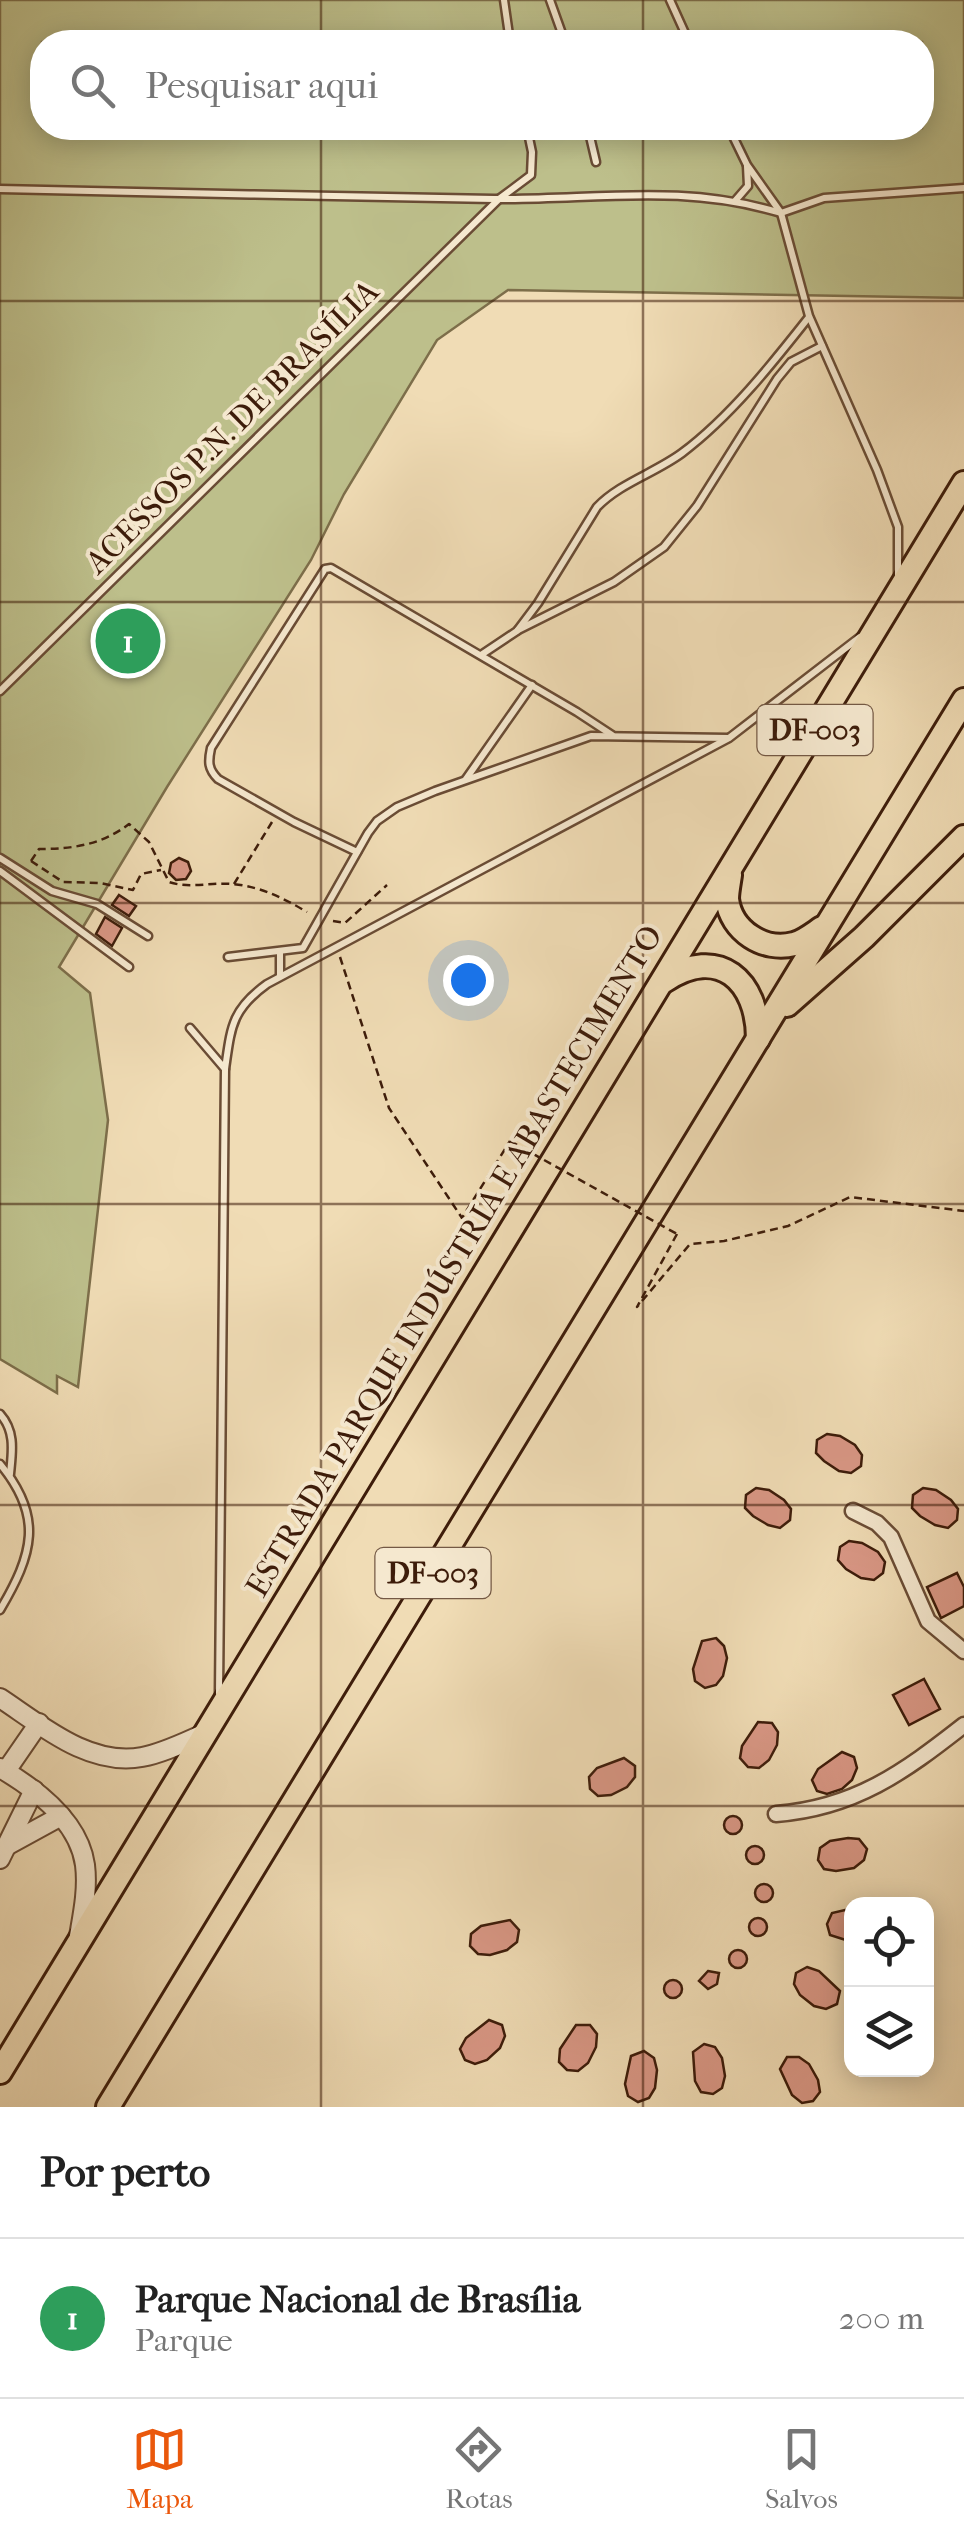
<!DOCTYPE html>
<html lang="pt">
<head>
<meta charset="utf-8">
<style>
	:root { --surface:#fff; --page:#f6f6f6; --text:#222; --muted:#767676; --line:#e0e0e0; --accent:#ea580c }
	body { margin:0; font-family:"IM FELL French Canon",serif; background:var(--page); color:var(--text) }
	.controls { position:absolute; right:30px; bottom:30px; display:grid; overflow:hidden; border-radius:20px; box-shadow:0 5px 25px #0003 }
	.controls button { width:90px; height:90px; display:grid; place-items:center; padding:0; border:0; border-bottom:2px solid var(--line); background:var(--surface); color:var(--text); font:50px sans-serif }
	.you { position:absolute; left:468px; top:980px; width:35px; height:35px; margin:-25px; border:8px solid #fff; border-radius:50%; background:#1a73e8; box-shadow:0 0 0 15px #1a73e833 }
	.badge { display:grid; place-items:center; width:65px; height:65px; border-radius:50%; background:var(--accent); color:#fff; font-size:32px; font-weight:700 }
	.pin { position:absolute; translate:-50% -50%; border:5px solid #fff; box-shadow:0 2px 10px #0006 }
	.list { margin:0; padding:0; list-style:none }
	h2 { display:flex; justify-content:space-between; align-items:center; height:130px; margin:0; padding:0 40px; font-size:42px }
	h2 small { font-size:32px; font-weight:400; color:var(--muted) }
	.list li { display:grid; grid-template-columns:65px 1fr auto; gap:30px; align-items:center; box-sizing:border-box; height:160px; padding:0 40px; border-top:2px solid var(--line) }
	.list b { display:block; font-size:38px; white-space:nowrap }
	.list p { margin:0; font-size:32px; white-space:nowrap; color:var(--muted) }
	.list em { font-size:32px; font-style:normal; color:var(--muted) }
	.icon { flex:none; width:55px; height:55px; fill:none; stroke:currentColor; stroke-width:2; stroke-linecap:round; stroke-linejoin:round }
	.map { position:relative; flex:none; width:964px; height:2107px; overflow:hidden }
	.search { position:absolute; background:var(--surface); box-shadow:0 5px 25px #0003; left:30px; right:30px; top:30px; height:110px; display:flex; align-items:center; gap:25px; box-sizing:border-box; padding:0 35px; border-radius:40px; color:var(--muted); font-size:38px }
	.sheet { height:290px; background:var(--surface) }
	nav { display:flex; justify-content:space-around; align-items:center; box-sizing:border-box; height:140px; border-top:2px solid var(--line); background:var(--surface); font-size:28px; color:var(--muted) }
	nav a { display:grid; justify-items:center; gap:5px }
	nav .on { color:var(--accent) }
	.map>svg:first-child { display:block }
	.green { fill:#bdbf8b; stroke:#7d6e4a; stroke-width:2.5; fill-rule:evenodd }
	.building { fill:#d99785; stroke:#3d1c0a; stroke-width:2.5 }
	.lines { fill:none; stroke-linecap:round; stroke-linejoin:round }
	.service-casing { stroke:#6a4c35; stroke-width:11 }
	.minor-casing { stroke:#6a4c35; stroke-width:19 }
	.tertiary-casing { stroke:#6a4c35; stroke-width:22 }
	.trunk-casing { stroke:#3d1c0a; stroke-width:28 }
	.path { stroke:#3d1c0a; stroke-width:2.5; stroke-dasharray:8 5; stroke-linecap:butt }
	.service { stroke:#f5e8cf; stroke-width:6 }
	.minor { stroke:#f5e8cf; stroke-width:14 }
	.tertiary { stroke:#f5e8cf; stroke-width:18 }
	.trunk { stroke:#f0dcb5; stroke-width:22 }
	.path-bridge { stroke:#3d1c0a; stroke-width:2.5; stroke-dasharray:8 5; stroke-linecap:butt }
	.grid { fill:none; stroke:#3d1c0a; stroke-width:2.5; stroke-opacity:0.55 }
	.labels { text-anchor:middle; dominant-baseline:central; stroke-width:8; stroke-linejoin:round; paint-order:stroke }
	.shield { fill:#f5e8cf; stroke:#745945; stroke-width:2.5 }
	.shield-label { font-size:30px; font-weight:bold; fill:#3d1c0a }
	.street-label { font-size:32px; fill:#3d1c0a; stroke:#f5e8cf }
</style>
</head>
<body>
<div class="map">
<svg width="964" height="2107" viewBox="0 0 964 2107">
	<rect width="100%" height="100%" fill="#f0dcb5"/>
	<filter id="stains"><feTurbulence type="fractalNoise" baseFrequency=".002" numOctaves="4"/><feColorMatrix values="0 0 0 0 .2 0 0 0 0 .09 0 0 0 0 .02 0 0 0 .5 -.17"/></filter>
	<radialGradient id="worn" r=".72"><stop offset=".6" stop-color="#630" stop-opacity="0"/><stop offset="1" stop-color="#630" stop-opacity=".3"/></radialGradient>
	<path class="green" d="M0,0H964V298L508,290L437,340L344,494L311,560L167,787L59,967L90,993L108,1120L78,1387L57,1376V1393L0,1359ZM42,42H922V128H42Z"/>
	<g class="building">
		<path d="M179,858L188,862L191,871L186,879L176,880L169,873L171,863Z"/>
		<path d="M119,895L136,906L129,916L112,905Z"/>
		<path d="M105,917L122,928L112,946L96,934Z"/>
		<path d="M827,1434L840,1436L855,1445L862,1455L861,1466L851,1473L839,1471L824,1461L816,1453L817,1440Z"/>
		<path d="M756,1488L769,1490L784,1500L791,1509L790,1520L780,1528L768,1525L753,1516L745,1508L746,1495Z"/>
		<path d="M923,1488L936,1490L951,1500L958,1509L957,1520L948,1528L935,1525L920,1516L912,1508L913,1495Z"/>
		<path d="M849,1541L862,1543L878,1552L885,1562L883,1573L874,1580L861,1578L846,1569L838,1560L840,1547Z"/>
		<path d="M957,1573L964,1587V1606L941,1618L927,1587Z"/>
		<path d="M716,1638L724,1646L727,1658L723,1676L716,1685L705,1688L695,1681L693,1669L702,1641Z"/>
		<path d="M924,1679L940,1709L909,1725L893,1695Z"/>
		<path d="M758,1722L772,1723L778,1732L777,1745L769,1760L759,1768L748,1767L740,1758L742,1746Z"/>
		<path d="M842,1752L854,1757L857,1768L852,1780L842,1789L827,1794L817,1791L812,1780L818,1769Z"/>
		<path d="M624,1758L635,1766V1777L627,1787L611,1795L598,1796L590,1789L589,1777L597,1768Z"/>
		<circle cx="733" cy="1825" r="9"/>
		<path d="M848,1838L859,1839L867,1849L864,1860L854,1868L836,1871L824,1869L818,1860L820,1848L830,1841Z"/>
		<circle cx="755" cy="1855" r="9"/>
		<circle cx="764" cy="1893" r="9"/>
		<path d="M845,1910L852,1911V1942L830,1935L827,1924L832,1913Z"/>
		<circle cx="758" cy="1927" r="9"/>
		<path d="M510,1920L519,1930L517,1942L507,1950L490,1955L478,1954L470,1946L471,1934L481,1926Z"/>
		<circle cx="738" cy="1959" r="9"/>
		<path d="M807,1967L819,1971L840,1991L837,2004L826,2009L814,2006L800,1995L794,1984L796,1973Z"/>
		<path d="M708,1971L719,1973L717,1984L708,1989L699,1981Z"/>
		<circle cx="673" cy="1989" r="9"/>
		<path d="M489,2020L502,2025L505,2036L500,2048L487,2060L475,2064L465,2060L460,2049L466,2038Z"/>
		<path d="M576,2025H590L597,2034L596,2047L588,2063L578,2071L567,2070L559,2062L560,2049Z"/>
		<path d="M704,2044L715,2047L722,2058L725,2076L722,2088L713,2094L701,2092L695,2081L693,2052Z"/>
		<path d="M644,2051L654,2058L657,2070L655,2088L649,2098L638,2102L628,2096L625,2084L631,2056Z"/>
		<path d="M787,2057H799L809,2064L818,2080L820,2092L813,2101L802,2103L792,2095L780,2069Z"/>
	</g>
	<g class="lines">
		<defs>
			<g id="service">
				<path d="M504,0L510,42"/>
				<path d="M550,0L565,42"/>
				<path d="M670,0L689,42"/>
				<path d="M588,128L596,162"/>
				<path d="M729,128L747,165L781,213L809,316L877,470L898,527V575"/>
				<path d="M0,189C165,192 329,197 494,199C596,200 681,183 781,213"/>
				<path d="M735,201L748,186L747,166"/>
				<path d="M781,213L824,198L964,188"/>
				<path d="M518,630L614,582L664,547L697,506L777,379L791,362L822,346"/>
				<path d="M481,655L517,631L538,603L597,507C620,483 655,473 682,453C730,417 772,364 809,317"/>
				<path d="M0,691L499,199L531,175L532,152L527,128"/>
				<path d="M466,779L532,685"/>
				<path d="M357,852L294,822L218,779C208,769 208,762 211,748L325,569L331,568L577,712L612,735"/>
				<path d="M0,858L52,891L97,904L148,936"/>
				<path d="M0,871L129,967"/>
				<path d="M280,952V976"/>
				<path d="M228,957L303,948L368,833L377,821L397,807L435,791L591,736L728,738"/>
				<path d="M190,1028L225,1069L219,1693"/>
				<path d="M225,1069C231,1028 231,1010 267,984L729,738L860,637"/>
				<path d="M0,1414C16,1432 12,1452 10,1474"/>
				<path d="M0,1464C44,1517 33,1554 0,1610"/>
			</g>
			<g id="minor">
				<path d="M853,1511L877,1523L891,1537L928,1621L964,1651"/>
				<path d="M776,1814C855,1808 904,1772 964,1725"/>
			</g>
			<g id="tertiary">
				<path d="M0,1698C41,1725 89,1767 142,1757C164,1753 187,1741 208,1732"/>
				<path d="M0,1768C36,1789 79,1821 85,1865C88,1889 83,1913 79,1936"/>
				<path d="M6,1771L39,1723"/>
				<path d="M8,1845L61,1816"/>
				<path d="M0,1859L34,1790"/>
			</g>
			<g id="trunk">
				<path d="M730,875C729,882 727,892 727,899C731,931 764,952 794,944C803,942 813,934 822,928"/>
				<path d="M664,981C719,944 758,981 758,1039"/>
				<path d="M787,1005L864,937L964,837"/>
				<path d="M0,2072L964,483"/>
				<path d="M108,2107L964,700"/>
			</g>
		</defs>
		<use href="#service" class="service-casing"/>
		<use href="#minor" class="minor-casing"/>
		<use href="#tertiary" class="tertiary-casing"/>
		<use href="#trunk" class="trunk-casing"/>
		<g class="path">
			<path d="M31,861L39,849C72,849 102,845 129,824L149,842L169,882C190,889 211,882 233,884C262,887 283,898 307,912"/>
			<path d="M31,861L63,882L100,883L133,890L141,874L161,870"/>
			<path d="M234,884L272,822"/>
			<path d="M333,921L345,923L387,885"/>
			<path d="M340,957L389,1108L462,1218L510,1141"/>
			<path d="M677,1234L637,1307L690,1244L724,1241L788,1226L850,1197L964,1211"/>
		</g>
		<use href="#service" class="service"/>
		<use href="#minor" class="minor"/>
		<use href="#tertiary" class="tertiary"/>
		<use href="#trunk" class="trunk"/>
		<path class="path-bridge" d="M510,1141L677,1234"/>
	</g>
	<path class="grid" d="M321,0V42M643,0V42M321,128V2107M643,128V2107M0,301H964M0,602H964M0,903H964M0,1204H964M0,1505H964M0,1806H964"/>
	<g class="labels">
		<g class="shield">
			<rect x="757.5" y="705" width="115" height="50" rx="8"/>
			<rect x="375.5" y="1548" width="115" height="50" rx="8"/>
		</g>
		<g class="shield-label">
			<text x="815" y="730">DF-003</text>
			<text x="433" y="1573">DF-003</text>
		</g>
		<g class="street-label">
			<text transform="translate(232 427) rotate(-45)">ACESSOS P.N. DE BRASÍLIA</text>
			<text transform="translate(454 1261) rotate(-59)">ESTRADA PARQUE INDÚSTRIA E ABASTECIMENTO</text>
		</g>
	</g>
	<rect width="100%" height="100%" filter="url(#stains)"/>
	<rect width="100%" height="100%" fill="url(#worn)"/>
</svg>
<div class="controls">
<button><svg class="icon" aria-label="locate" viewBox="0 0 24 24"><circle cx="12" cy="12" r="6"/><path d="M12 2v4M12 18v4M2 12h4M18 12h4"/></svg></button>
<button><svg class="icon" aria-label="layers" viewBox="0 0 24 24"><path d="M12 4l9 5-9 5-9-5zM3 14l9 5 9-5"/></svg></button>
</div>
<div class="you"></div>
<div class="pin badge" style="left:128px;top:641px;background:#2e9e5b">1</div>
<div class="search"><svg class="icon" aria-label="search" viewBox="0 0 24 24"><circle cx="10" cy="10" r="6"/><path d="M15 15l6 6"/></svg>Pesquisar aqui</div>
</div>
<section class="sheet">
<h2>Por perto<small></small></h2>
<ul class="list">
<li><span class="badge" style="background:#2e9e5b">1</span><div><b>Parque Nacional de Brasília</b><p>Parque</p></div><em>200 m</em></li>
</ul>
</section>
<nav>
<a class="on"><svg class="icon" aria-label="map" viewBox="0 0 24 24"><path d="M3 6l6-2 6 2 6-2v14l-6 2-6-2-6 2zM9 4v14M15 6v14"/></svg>Mapa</a>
<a><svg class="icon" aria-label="directions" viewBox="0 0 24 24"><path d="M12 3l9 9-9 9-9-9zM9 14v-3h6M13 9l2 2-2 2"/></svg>Rotas</a>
<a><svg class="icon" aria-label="saved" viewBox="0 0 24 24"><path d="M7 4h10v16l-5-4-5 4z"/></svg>Salvos</a>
</nav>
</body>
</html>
